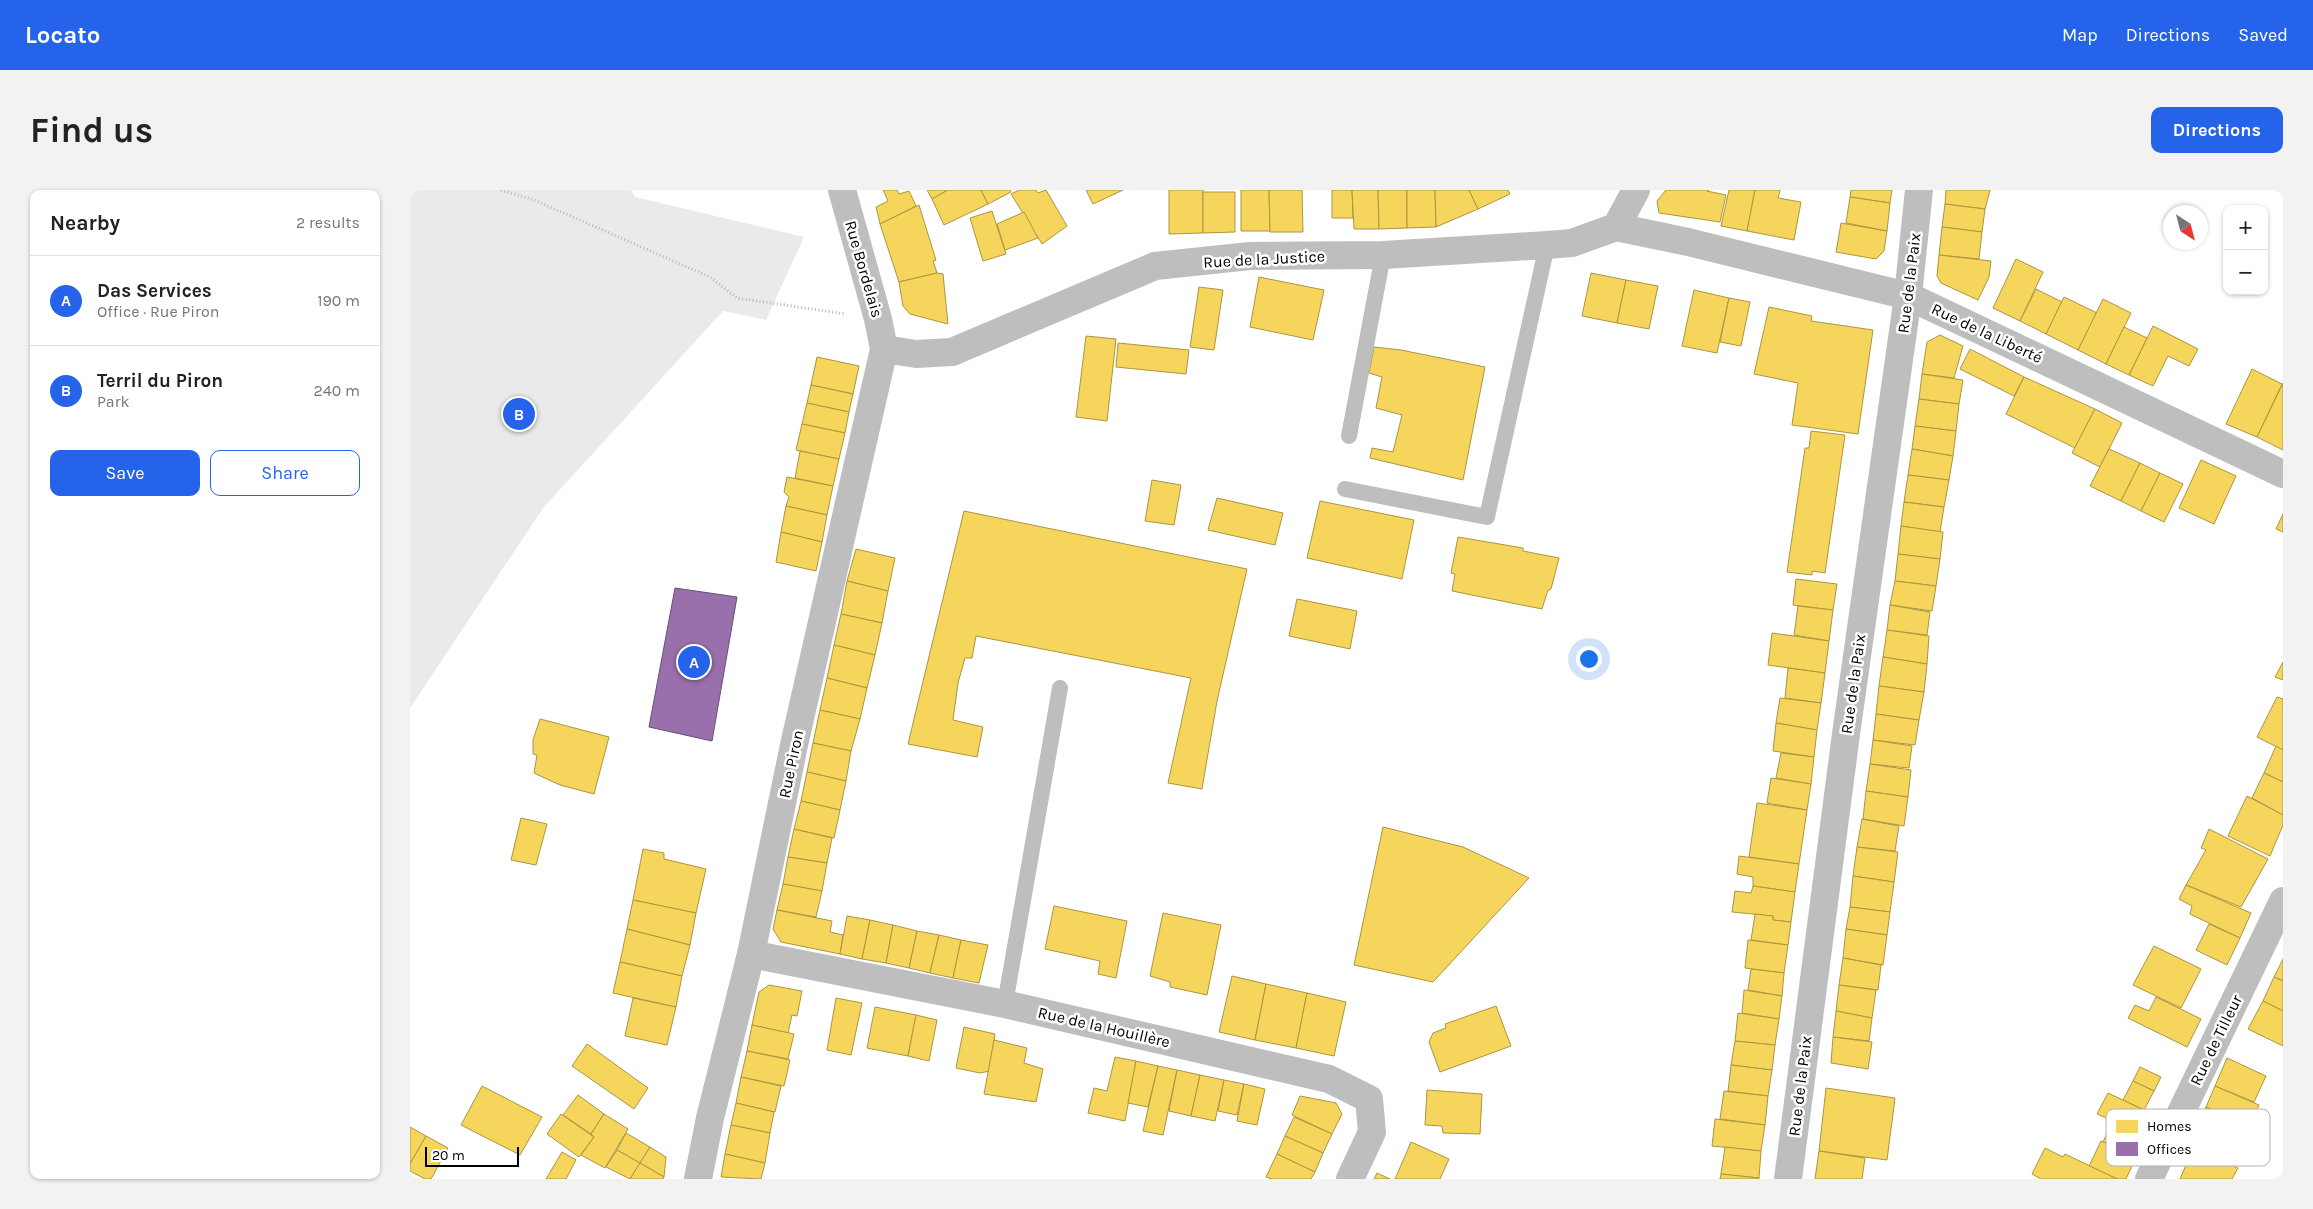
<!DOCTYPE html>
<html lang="en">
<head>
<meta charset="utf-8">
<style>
	:root { --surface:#fff; --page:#f2f2f2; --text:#222; --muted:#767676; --line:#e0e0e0; --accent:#2563eb }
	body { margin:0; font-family:Karla,sans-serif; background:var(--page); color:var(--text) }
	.controls { position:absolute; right:15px; top:15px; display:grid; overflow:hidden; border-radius:10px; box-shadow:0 1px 4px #0004 }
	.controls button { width:45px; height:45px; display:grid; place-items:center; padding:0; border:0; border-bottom:1px solid var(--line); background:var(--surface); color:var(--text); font:25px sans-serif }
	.compass { position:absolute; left:1753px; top:15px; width:45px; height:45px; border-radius:50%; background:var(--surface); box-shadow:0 1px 4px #0004; rotate:144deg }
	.scale { position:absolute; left:15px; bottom:12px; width:94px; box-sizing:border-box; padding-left:5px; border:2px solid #000; border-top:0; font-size:14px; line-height:18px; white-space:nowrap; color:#000; -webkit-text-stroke:4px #fff; paint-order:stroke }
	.you { position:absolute; left:1178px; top:468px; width:18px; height:18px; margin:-12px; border:4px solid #fff; border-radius:50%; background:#1a73e8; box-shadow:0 0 0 8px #1a73e833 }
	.badge { display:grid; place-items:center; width:32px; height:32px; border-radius:50%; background:var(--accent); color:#fff; font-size:16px; font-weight:700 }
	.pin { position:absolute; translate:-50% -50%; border:2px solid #fff; box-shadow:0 1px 5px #0006 }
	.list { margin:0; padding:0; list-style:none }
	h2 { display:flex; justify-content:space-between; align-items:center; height:65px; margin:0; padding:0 20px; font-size:21px }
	h2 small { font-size:16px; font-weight:400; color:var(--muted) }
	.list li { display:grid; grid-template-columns:32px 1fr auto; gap:15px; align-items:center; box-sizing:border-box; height:90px; padding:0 20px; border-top:1px solid var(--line) }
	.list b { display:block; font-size:19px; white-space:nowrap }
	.list p { margin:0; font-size:16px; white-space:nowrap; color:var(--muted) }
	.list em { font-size:16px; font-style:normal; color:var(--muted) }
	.actions { display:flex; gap:10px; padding:15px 20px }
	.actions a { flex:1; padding:11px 0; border:1px solid var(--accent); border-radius:10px; text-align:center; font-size:18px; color:var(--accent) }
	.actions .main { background:var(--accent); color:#fff }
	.map { position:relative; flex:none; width:1873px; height:989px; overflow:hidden; border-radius:10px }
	header { display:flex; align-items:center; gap:30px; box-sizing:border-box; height:70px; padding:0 25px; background:var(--accent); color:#fff }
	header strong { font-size:24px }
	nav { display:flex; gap:28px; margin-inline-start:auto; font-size:18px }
	.intro { display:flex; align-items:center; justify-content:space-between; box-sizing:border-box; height:120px; padding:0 30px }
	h1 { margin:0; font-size:35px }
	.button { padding:12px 22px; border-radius:10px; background:var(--accent); color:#fff; font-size:18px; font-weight:700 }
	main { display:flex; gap:30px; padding:0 30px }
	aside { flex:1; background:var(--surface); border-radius:10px; box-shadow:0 1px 4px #0004 }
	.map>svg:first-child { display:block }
	.green { fill:#eaeaea }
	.homes { fill:#f6d55c; stroke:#ac9540 }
	.offices { fill:#9970ab; stroke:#6b4e78 }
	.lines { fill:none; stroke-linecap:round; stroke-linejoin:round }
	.path { stroke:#b8b8b8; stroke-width:3; stroke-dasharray:1 2.5; stroke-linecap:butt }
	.lane { stroke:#bebebe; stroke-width:16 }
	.street { stroke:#bebebe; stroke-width:28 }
	.labels { text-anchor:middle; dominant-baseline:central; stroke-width:5; stroke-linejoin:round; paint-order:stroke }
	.street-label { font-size:16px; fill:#000; stroke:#fff }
	.key { fill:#fff; stroke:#b2b2b2; stroke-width:1 }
	.key-label { font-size:14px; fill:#000 }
</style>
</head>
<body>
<header>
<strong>Locato</strong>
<nav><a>Map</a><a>Directions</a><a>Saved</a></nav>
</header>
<div class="intro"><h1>Find us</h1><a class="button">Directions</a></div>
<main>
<aside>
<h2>Nearby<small>2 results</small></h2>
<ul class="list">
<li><span class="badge">A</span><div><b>Das Services</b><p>Office · Rue Piron</p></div><em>190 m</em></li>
<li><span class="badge">B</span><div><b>Terril du Piron</b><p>Park</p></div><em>240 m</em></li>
</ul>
<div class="actions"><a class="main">Save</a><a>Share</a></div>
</aside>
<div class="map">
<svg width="1873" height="989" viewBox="0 0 1873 989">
	<rect width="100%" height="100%" fill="#fff"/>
	<path class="green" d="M0,0H221L225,7L394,47L356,130L313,121L133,318L0,518Z"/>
	<g class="homes">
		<path d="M473,0H487L489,4L499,1L506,16L470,34L466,17L478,11Z"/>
		<path d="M517,0H538L522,9Z"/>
		<path d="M538,0H571L578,14L534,35L522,9Z"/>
		<path d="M571,0H600L601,2L578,14Z"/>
		<path d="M609,0H626L628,3L636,0L657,36L632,54L601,4Z"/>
		<path d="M676,0H713L683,14Z"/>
		<path d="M759,0H793V43L759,44Z"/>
		<path d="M831,0H859L860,41H831Z"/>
		<path d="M859,0H892L893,42H860Z"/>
		<path d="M922,0H942L943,28H922Z"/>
		<path d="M942,0H968L969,39H944Z"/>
		<path d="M968,0H997V38L969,39Z"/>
		<path d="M997,0H1025L1026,37L997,38Z"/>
		<path d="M1025,0H1059L1068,19L1026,37Z"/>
		<path d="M1059,0H1098L1100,4L1068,19Z"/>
		<path d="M1256,0H1299L1297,1L1316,5L1310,32L1249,23L1247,11Z"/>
		<path d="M1319,0H1345L1337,41L1311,36Z"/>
		<path d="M1345,0H1370L1368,8L1391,12L1384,50L1337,41Z"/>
		<path d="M1441,0H1482L1480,13L1440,7Z"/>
		<path d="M1536,0H1580L1575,19L1535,14Z"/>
		<path d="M793,2H825V42L793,43Z"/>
		<path d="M1440,7L1480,13L1477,41L1436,33Z"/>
		<path d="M1535,14L1575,19L1572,42L1532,37Z"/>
		<path d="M509,15L526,70L523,71L527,83L489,92L470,34Z"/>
		<path d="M582,21L596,64L573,71L560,28Z"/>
		<path d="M614,22L628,48L595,60L587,34Z"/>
		<path d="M1431,33L1477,41L1474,61L1466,69L1426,62Z"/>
		<path d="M1532,37L1572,42L1569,69L1529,65Z"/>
		<path d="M1529,65L1581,71L1579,87L1568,110L1531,93L1527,86Z"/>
		<path d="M1606,69L1633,82L1610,131L1583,118Z"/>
		<path d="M527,83L533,84L538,134L500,124L493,116L489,92Z"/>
		<path d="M1181,83L1216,90L1207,133L1172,126Z"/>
		<path d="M849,87L914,100L903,150L840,137Z"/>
		<path d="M1216,90L1248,96L1239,139L1207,133Z"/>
		<path d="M789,97L813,100L804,160L780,157Z"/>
		<path d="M1626,99L1652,112L1636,144L1610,131Z"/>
		<path d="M1284,100L1319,108L1307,163L1272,156Z"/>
		<path d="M1654,107L1687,123L1668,160L1636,144Z"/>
		<path d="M1319,108L1340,112L1331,156L1310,152Z"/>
		<path d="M1693,109L1721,123L1696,174L1668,160Z"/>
		<path d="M1359,117L1402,126L1401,131L1463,140L1448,244L1382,235L1388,193L1344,184Z"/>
		<path d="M1743,136L1788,159L1779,176L1758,166L1743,196L1719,185Z"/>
		<path d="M1714,137L1737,148L1719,185L1696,174Z"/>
		<path d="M1530,145L1553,156L1544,188L1512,184L1517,152Z"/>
		<path d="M676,146L706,149L697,231L666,227Z"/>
		<path d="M708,153L779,160L776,184L706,177Z"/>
		<path d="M964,157L991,160L1075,177L1053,290L960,268L962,258L983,262L992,225L966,218L972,187L959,183Z"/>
		<path d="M1560,159L1614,187L1604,206L1550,179Z"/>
		<path d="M407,167L449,176L443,204L401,195Z"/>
		<path d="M1842,179L1872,194L1847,247L1816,234Z"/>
		<path d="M1512,184L1553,190L1549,214L1509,209Z"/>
		<path d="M1614,187L1685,219L1665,258L1596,224Z"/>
		<path d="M1873,193V260L1847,247Z"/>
		<path d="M401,195L443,204L439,222L397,213Z"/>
		<path d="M1509,209L1549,214L1546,241L1505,236Z"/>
		<path d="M397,213L439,222L435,243L392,234Z"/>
		<path d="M1685,219L1712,233L1690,277L1662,263Z"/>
		<path d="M392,234L435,243L429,269L386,260Z"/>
		<path d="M1505,236L1546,241L1543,266L1502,259Z"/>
		<path d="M1401,241L1435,245L1415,383L1402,381V385L1377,382L1395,258H1399Z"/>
		<path d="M1502,259L1543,266L1539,290L1498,285Z"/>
		<path d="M1699,259L1730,273L1711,311L1680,296Z"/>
		<path d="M390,261L429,269L423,296L385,288Z"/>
		<path d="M1791,270L1826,286L1804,334L1769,318Z"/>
		<path d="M1730,273L1750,283L1731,321L1711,311Z"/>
		<path d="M1750,283L1773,294L1754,332L1731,321Z"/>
		<path d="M1498,285L1539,290L1534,317L1494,312Z"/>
		<path d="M377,287L423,296L417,325L376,316L379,307L374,302Z"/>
		<path d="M742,290L771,295L764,335L735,331Z"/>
		<path d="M807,308L873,323L865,355L798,340Z"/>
		<path d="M910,311L1004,330L992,389L897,368Z"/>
		<path d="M1494,312L1534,317L1530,342L1491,336Z"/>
		<path d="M376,316L417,325L412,352L371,342Z"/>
		<path d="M554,321L837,379L807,511L792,599L758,593L781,488L566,446L562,468H555L548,493L543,530L573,537L567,567L498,554Z"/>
		<path d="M1873,324V342L1866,339Z"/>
		<path d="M1491,336L1533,342L1530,369L1488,364Z"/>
		<path d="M371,342L412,352L406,381L366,372Z"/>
		<path d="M1048,347L1113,358V361L1149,368L1141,399L1138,400L1132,419L1042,401L1045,384L1041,383Z"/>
		<path d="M446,359L485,368L478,401L437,391Z"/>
		<path d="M1488,364L1530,369L1526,396L1485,391Z"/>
		<path d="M1386,389L1427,394L1423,420L1383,415Z"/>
		<path d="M437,391L478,401L472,433L431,424Z"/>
		<path d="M1485,391L1526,396L1522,421L1480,415Z"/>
		<path d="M887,409L947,421L940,459L879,446Z"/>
		<path d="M1480,415L1520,422L1517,445L1477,440Z"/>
		<path d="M1388,416L1423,420L1419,451L1384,445Z"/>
		<path d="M431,424L472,433L465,465L424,455Z"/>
		<path d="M1477,440L1519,446L1517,474L1473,467Z"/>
		<path d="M1362,443L1419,451L1415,483L1358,475Z"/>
		<path d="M424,455L465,465L457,498L417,488Z"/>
		<path d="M1473,467L1517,474L1514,502L1469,496Z"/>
		<path d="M1873,472V490L1865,487Z"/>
		<path d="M1378,478L1415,483L1411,513L1375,508Z"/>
		<path d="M417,488L457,498L450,529L410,520Z"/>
		<path d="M1469,496L1514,502L1509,530L1466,524Z"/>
		<path d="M1867,507L1873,509V560L1847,547Z"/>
		<path d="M1370,508L1411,513L1407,540L1366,533Z"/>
		<path d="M410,520L450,529L441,561L403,553Z"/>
		<path d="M1466,524L1509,530L1505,555L1463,550Z"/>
		<path d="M130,529L199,547L184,604L150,595L124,583L127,565L123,564V550Z"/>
		<path d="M1366,533L1407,540L1404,567L1363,561Z"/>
		<path d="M1463,550L1502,556L1499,578L1460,574Z"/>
		<path d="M403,553L441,561L436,591L397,582Z"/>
		<path d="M1866,556L1873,560V592L1854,583Z"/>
		<path d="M1371,563L1404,567L1401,594L1366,588Z"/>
		<path d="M1460,574L1501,580L1498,607L1456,601Z"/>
		<path d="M397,582L436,591L430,620L391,611Z"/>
		<path d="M1854,583L1873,592V625L1842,608Z"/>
		<path d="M1361,588L1401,594L1397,620L1357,613Z"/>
		<path d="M1456,601L1498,607L1494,636L1453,629Z"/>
		<path d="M1837,606L1873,625V635L1860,666L1818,646Z"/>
		<path d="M391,611L430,620L424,648L384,639Z"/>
		<path d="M1347,613L1397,620L1389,674L1339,667Z"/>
		<path d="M111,628L137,634L126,675L101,670Z"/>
		<path d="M1452,629L1489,636L1485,661L1447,657Z"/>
		<path d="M973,637L1053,657L1119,688L1023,792L944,775Z"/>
		<path d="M384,639L422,648L417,673L378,667Z"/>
		<path d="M1799,639L1858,669L1831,717L1776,695L1796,660L1791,658Z"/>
		<path d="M1447,657L1488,662L1484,692L1443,686Z"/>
		<path d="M233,659L254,663V669L296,679L286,723L223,710Z"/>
		<path d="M1329,666L1389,674L1385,702L1343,696V687L1327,684Z"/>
		<path d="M378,667L417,673L412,701L373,694Z"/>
		<path d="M1443,686L1484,692L1480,722L1440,717Z"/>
		<path d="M373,694L412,701L406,727L367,720Z"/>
		<path d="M1776,695L1841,723L1830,748L1780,724L1782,716L1769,709Z"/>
		<path d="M1343,696L1385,702L1381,732L1363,730V726L1322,722L1325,701L1341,703Z"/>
		<path d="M223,710L286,723L280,755L217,739Z"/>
		<path d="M644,716L717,731L706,788L688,784L690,771L635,759Z"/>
		<path d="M1440,717L1480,722L1477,745L1436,739Z"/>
		<path d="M367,720L422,731L420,742L433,745L430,764L371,752L363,739Z"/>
		<path d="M753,723L811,735L797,805L760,797V792L740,786Z"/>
		<path d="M1345,724L1363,726V730L1381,732L1378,755L1341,750Z"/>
		<path d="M437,726L460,730L452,769L430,764Z"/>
		<path d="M460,730L483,735L476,773L452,769Z"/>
		<path d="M1799,734L1830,748L1817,775L1786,760Z"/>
		<path d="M483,735L507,741L499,778L476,773Z"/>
		<path d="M217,739L280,755L272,786L210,772Z"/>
		<path d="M1436,739L1477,745L1473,775L1433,768Z"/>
		<path d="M507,741L529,745L520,783L499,778Z"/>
		<path d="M529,745L551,750L543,788L520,783Z"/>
		<path d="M551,750L578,755L569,793L543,788Z"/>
		<path d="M1338,750L1378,755L1374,783L1335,778Z"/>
		<path d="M1744,756L1791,779L1771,818L1723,795Z"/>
		<path d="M1433,768L1471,775L1468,800L1429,795Z"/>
		<path d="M1873,769V791L1864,787Z"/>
		<path d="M210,772L272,786L266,817L203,803Z"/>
		<path d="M1341,779L1374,783L1372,806L1338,800Z"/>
		<path d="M822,786L856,794L845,850L809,842Z"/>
		<path d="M1864,787L1873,791V821L1853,811Z"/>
		<path d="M856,794L897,803L886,858L845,850Z"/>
		<path d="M359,795L392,801L387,826L382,825L378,843L342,835L349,802Z"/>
		<path d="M1429,795L1466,800L1462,828L1426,821Z"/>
		<path d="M1334,800L1372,806L1369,829L1332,823Z"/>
		<path d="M897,803L936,812L924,866L886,858Z"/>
		<path d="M1746,807L1791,829L1777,857L1718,828L1725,815L1739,821Z"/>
		<path d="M223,808L266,817L257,855L215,846Z"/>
		<path d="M426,808L452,813L441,865L417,860Z"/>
		<path d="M1853,811L1873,821V856L1838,839Z"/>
		<path d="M1086,816L1101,856L1030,882L1019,852L1023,843L1036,838L1035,834Z"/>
		<path d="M465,817L506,825L498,866L457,858Z"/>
		<path d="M1426,821L1462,828L1459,851L1423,847Z"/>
		<path d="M1328,823L1369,829L1365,855L1325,851Z"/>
		<path d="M506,825L527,830L519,871L498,866Z"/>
		<path d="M342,835L384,844L378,869L337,861Z"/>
		<path d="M554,837L585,844L580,881L570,883L546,878Z"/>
		<path d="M1423,847L1462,852L1458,879L1421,873Z"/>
		<path d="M584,850L617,858L614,873L633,879L626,912L574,904Z"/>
		<path d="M1325,851L1365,855L1362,880L1321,875Z"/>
		<path d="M177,854L238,898L224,919L162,876Z"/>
		<path d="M337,861L380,870L374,896L331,887Z"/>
		<path d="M705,867L726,871L715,931L678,923L684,898L697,901Z"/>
		<path d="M1817,868L1856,886L1844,912L1805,896Z"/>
		<path d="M726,871L748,876L738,917L718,913Z"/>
		<path d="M1321,875L1362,880L1358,906L1318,901Z"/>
		<path d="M748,876L767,880L753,945L733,941Z"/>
		<path d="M1730,877L1751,887L1744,901L1723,891Z"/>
		<path d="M767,880L790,885L781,926L759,921Z"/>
		<path d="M790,885L814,890L805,931L781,926Z"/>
		<path d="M331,887L371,896L365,922L326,913Z"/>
		<path d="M814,890L834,894L827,925L808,921Z"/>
		<path d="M1723,891L1744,901L1734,920L1713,910Z"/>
		<path d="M834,894L855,899L847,935L827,931Z"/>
		<path d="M72,896L132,927L110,965L51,935Z"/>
		<path d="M1805,896L1849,915L1839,937L1796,917Z"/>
		<path d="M1416,898L1485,908L1477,970L1409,961Z"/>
		<path d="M1017,900L1072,904L1070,944L1033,943L1032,936L1015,935Z"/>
		<path d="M1314,901L1358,906L1355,935L1310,929Z"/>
		<path d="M1698,903L1734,920L1724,940L1687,924Z"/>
		<path d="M168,905L194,924L181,944L153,925Z"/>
		<path d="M890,906L926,913L932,924L922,944L882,925Z"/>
		<path d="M326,913L364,922L360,943L321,935Z"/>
		<path d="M1796,917L1839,937L1828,960L1785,941Z"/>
		<path d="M151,924L184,947L169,967L137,944Z"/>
		<path d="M194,924L218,939L195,978L171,965L184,947L181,944Z"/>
		<path d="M884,927L922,944L913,963L875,946Z"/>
		<path d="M1305,929L1355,935L1351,961L1302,956Z"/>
		<path d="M1702,932L1737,946L1726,967L1693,952Z"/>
		<path d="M321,935L360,943L355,973L315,964Z"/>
		<path d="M0,937L16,946L0,974Z"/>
		<path d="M216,943L240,957L230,973L207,960Z"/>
		<path d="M16,946L38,958L21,989H15L0,981V974Z"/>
		<path d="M875,946L913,963L905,982L867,964Z"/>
		<path d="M1691,951L1726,967L1716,989H1707L1679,976Z"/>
		<path d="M1001,952L1039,969L1030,989H985Z"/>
		<path d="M240,957L256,967L254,987L230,973Z"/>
		<path d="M1315,957L1351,961L1349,988L1311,984Z"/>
		<path d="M1635,958L1653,967L1655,964L1707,989H1631L1622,984Z"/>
		<path d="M207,960L230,973L220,989L196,977Z"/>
		<path d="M1409,961L1455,968L1452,989H1405Z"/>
		<path d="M152,962L166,970L156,989H136Z"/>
		<path d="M315,964L355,973L351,989L311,987Z"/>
		<path d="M867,964L905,982L901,989H862L856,987Z"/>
		<path d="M1797,964L1828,978L1822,989H1770L1779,968L1792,974Z"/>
		<path d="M230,973L254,987L253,989H220Z"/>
		<path d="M967,983L980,989H964Z"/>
		<path d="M1311,984L1349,988V989H1310Z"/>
	</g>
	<path class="offices" d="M265,398L327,407L302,551L239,537Z"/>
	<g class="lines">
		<path class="path" d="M91,0L124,10L300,87L327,108L436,124"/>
		<g class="lane">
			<path d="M939,246L973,65"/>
			<path d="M935,299L1077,327L1137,55"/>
			<path d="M595,814L650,498"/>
		</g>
		<g class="street">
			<path d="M1206,37L1278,52L1498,106L1873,284"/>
			<path d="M474,159L506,164L542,162L745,76L840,66L973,65L1137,55L1162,53L1206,37L1226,0"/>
			<path d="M341,764L595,814L919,889L959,909L962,942L940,989"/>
			<path d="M288,989L300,928L341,764L384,555L474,159L468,129L432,0"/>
			<path d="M1378,989L1436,544L1498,106L1509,0"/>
			<path d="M1739,989L1873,711"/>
		</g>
	</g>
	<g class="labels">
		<g class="street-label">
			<text transform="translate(854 69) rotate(-3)">Rue de la Justice</text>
			<text transform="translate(454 79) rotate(74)">Rue Bordelais</text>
			<text transform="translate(1499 93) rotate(-83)">Rue de la Paix</text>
			<text transform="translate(1577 143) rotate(25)">Rue de la Liberté</text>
			<text transform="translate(1443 494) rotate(-82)">Rue de la Paix</text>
			<text transform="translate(381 574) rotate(-78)">Rue Piron</text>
			<text transform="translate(694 837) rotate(13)">Rue de la Houillère</text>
			<text transform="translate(1806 850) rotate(-64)">Rue de Tilleur</text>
			<text transform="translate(1390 896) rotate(-83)">Rue de la Paix</text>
		</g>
	</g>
	<rect x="1696" y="919" width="164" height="57" rx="8" class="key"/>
	<rect x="1706" y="930" width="22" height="13" fill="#f6d55c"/>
	<rect x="1706" y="952" width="22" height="14" fill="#9970ab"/>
	<g class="key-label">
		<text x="1737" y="941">Homes</text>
		<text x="1737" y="964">Offices</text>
	</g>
</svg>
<div class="controls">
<button>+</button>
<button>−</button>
</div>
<svg class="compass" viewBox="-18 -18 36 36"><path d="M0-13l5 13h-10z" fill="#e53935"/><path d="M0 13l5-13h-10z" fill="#767676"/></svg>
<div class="scale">20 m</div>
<div class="you"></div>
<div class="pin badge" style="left:284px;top:472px">A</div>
<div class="pin badge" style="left:109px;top:224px">B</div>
</div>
</main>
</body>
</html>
